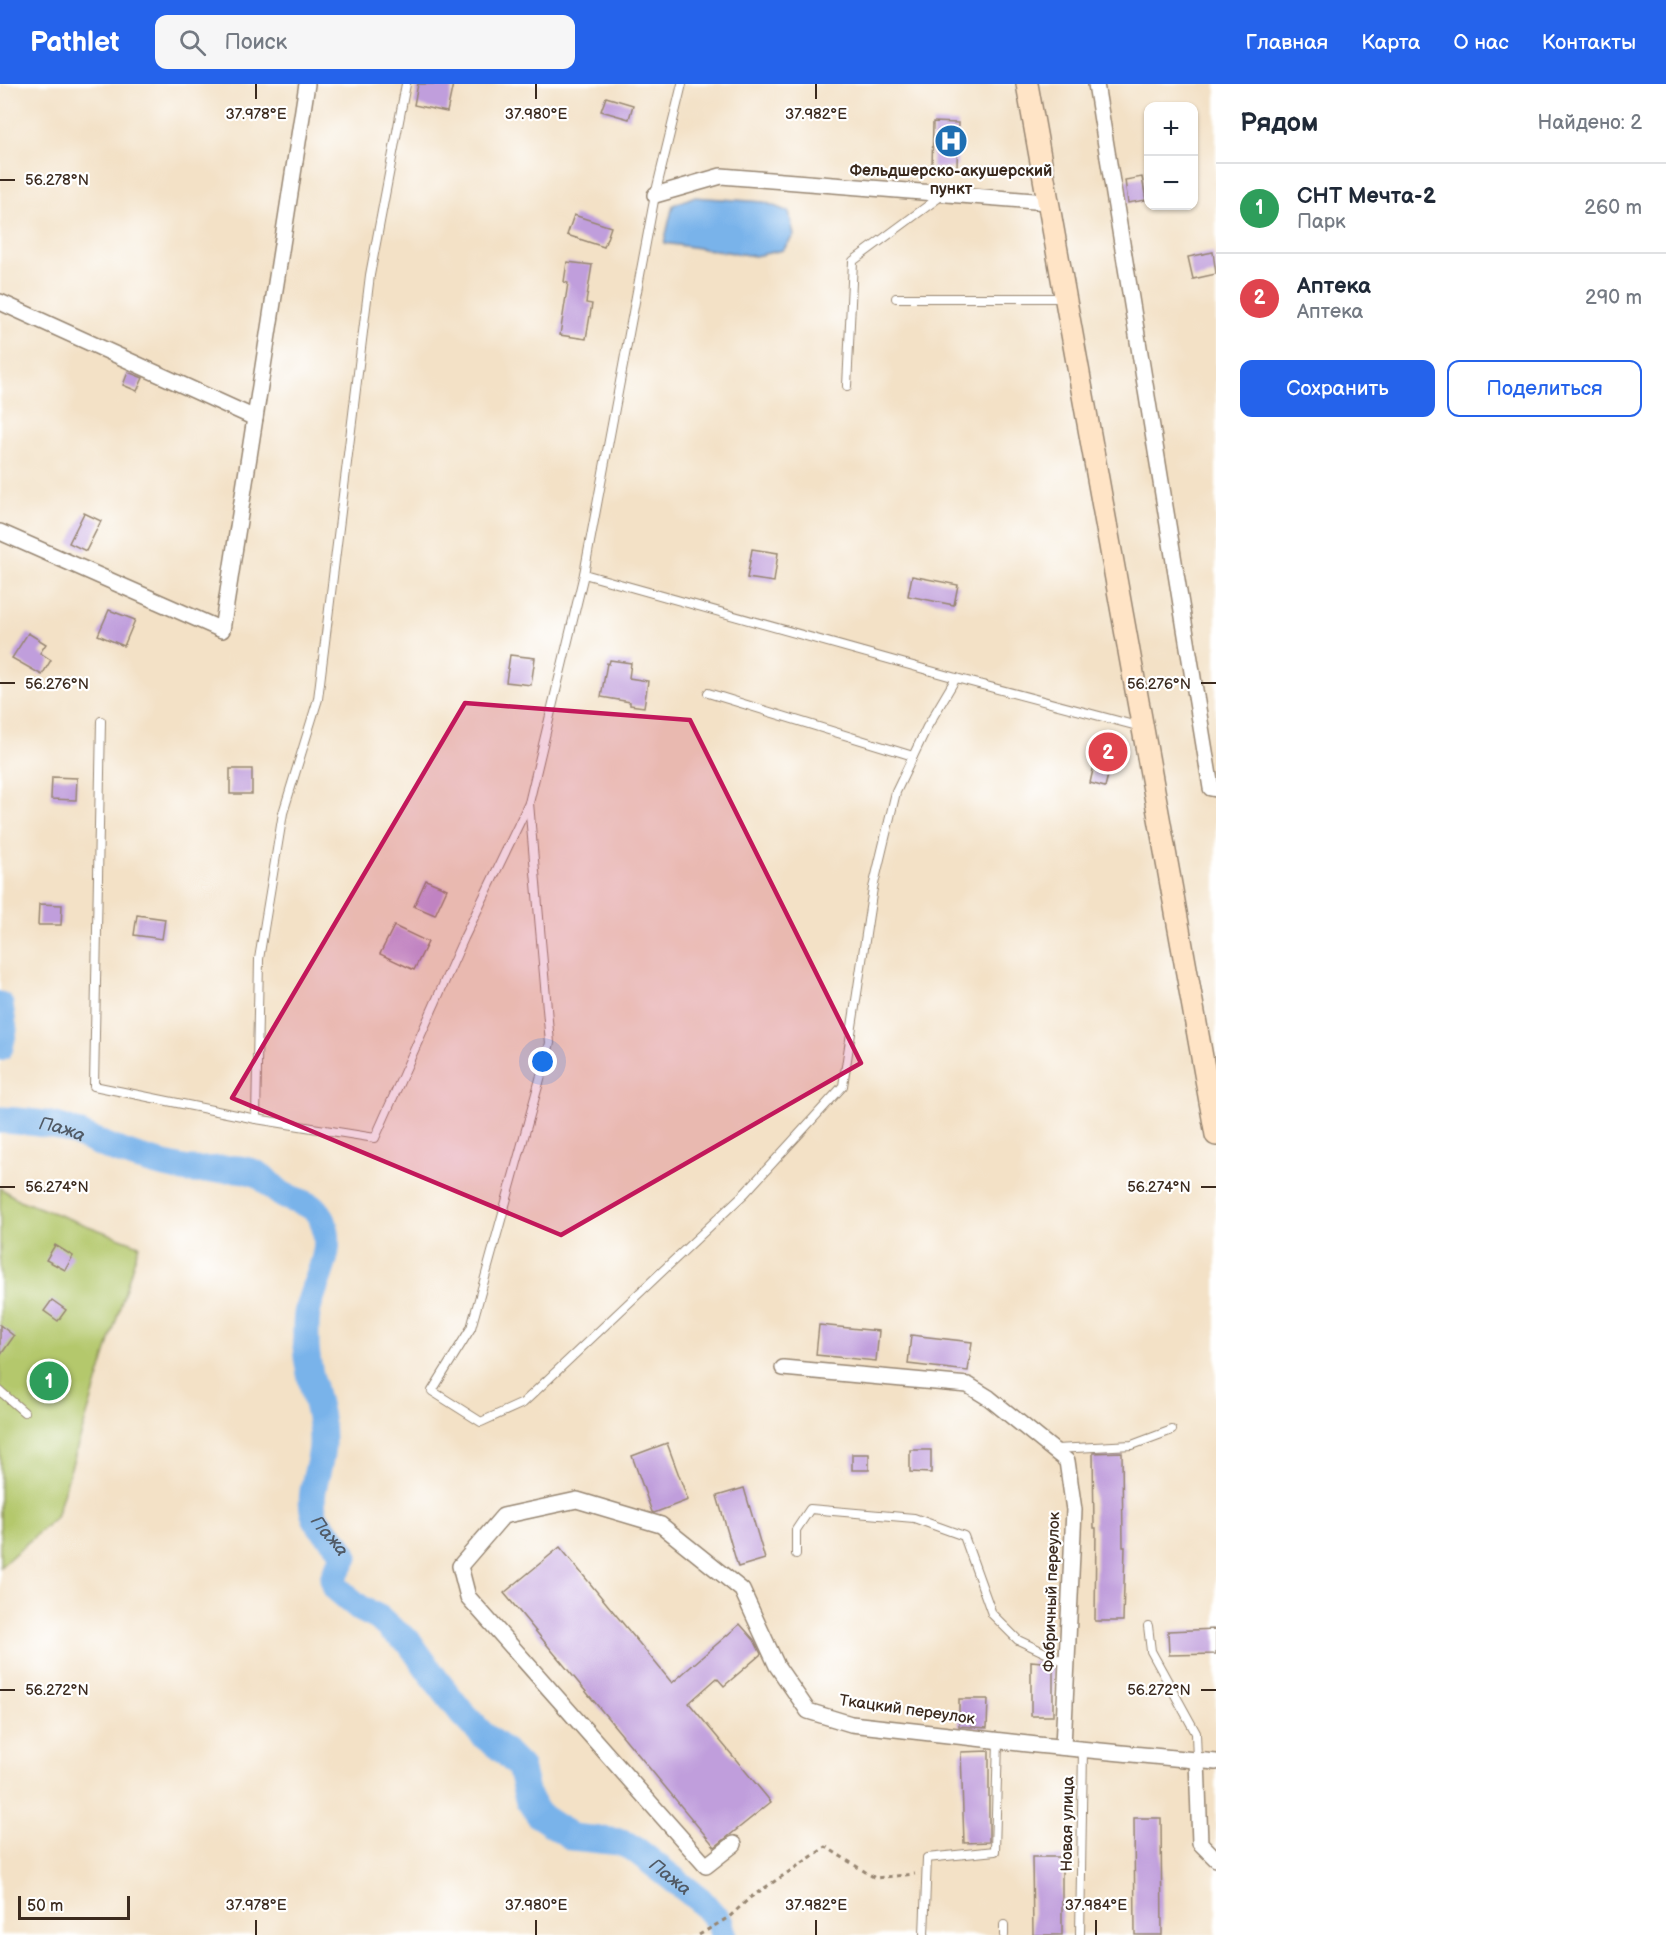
<!DOCTYPE html>
<html lang="ru">
<head>
<meta charset="utf-8">
<style>
	:root { --surface:#fff; --page:#f6f6f7; --text:#1f2937; --muted:#747a83; --line:#e0e1e3; --accent:#2563eb }
	body { margin:0; font-family:"Balsamiq Sans",sans-serif; background:var(--page); color:var(--text) }
	.controls { position:absolute; right:18px; top:18px; display:grid; overflow:hidden; border-radius:12px; box-shadow:0 2px 4px #0004 }
	.controls button { width:54px; height:54px; display:grid; place-items:center; padding:0; border:0; border-bottom:2px solid var(--line); background:var(--surface); color:var(--text); font:30px sans-serif }
	.scale { position:absolute; left:18px; bottom:15px; width:112px; box-sizing:border-box; padding-left:6px; border:3px solid #3b2a1e; border-top:0; font-size:16px; line-height:21px; white-space:nowrap; color:#3b2a1e; -webkit-text-stroke:4px #fff; paint-order:stroke }
	.you { position:absolute; left:543px; top:978px; width:21px; height:21px; margin:-15px; border:4px solid #fff; border-radius:50%; background:#1a73e8; box-shadow:0 0 0 9px #1a73e833 }
	.badge { display:grid; place-items:center; width:39px; height:39px; border-radius:50%; background:var(--accent); color:#fff; font-size:20px; font-weight:700 }
	.pin { position:absolute; translate:-50% -50%; border:3px solid #fff; box-shadow:0 2px 6px #0006 }
	.list { margin:0; padding:0; list-style:none }
	h2 { display:flex; justify-content:space-between; align-items:center; height:78px; margin:0; padding:0 24px; font-size:26px }
	h2 small { font-size:20px; font-weight:400; color:var(--muted) }
	.list li { display:grid; grid-template-columns:39px 1fr auto; gap:18px; align-items:center; box-sizing:border-box; height:90px; padding:0 24px; border-top:2px solid var(--line) }
	.list b { display:block; font-size:22px; white-space:nowrap }
	.list p { margin:0; font-size:20px; white-space:nowrap; color:var(--muted) }
	.list em { font-size:20px; font-style:normal; color:var(--muted) }
	.actions { display:flex; gap:12px; padding:18px 24px }
	.actions a { flex:1; padding:14px 0; border:2px solid var(--accent); border-radius:12px; text-align:center; font-size:21px; color:var(--accent) }
	.actions .main { background:var(--accent); color:#fff }
	.icon { flex:none; width:33px; height:33px; fill:none; stroke:currentColor; stroke-width:2; stroke-linecap:round; stroke-linejoin:round }
	.map { position:relative; flex:none; width:1216px; height:1851px; overflow:hidden }
	header { display:flex; align-items:center; gap:36px; box-sizing:border-box; height:84px; padding:0 30px; background:var(--accent); color:#fff }
	header strong { font-size:28px }
	nav { display:flex; gap:33px; margin-inline-start:auto; font-size:21px }
	.search { width:420px; height:54px; background:var(--page); display:flex; align-items:center; gap:15px; box-sizing:border-box; padding:0 21px; border-radius:12px; color:var(--muted); font-size:22px }
	main { display:flex }
	aside { flex:1; background:var(--surface) }
	.map>svg:first-child { display:block }
	.green { fill:#b4c86c; stroke:#787945; stroke-width:1.5 }
	.water { fill:#79b3ea; stroke:#5a6e84; stroke-width:1.5 }
	.lines { fill:none; stroke-linecap:round; stroke-linejoin:round }
	.river { stroke:#79b3ea; stroke-width:27 }
	.building { fill:#c09edc }
	.lane-casing { stroke:#978672; stroke-width:10 }
	.street-casing { stroke:#978672; stroke-width:18 }
	.secondary-casing { stroke:#978672; stroke-width:24 }
	.path { stroke:#978672; stroke-width:3; stroke-dasharray:4.5 4.5; stroke-linecap:butt }
	.lane { stroke:#fff; stroke-width:8 }
	.street { stroke:#fff; stroke-width:15 }
	.secondary { stroke:#ffe4c6; stroke-width:21 }
	.marked { fill:#c2185b; fill-opacity:0.2; stroke:#c2185b; stroke-width:4.5; stroke-linejoin:round }
	.ticks { fill:none; stroke:#3b2a1e; stroke-width:2 }
	.labels { text-anchor:middle; dominant-baseline:central; stroke-width:4.5; stroke-linejoin:round; paint-order:stroke }
	.poi-label { font-size:16px; font-weight:bold; fill:#3b2a1e; stroke:#fff }
	.street-label { font-size:16px; fill:#3b2a1e; stroke:#fff }
	.water-label { font-size:18px; font-style:italic; fill:#515a65; stroke:#fff }
	.ticks-label { font-size:15px; text-anchor:middle; fill:#3b2a1e; stroke:#fff; stroke-width:4.5; stroke-linejoin:round; paint-order:stroke }
</style>
</head>
<body>
<header>
<strong>Pathlet</strong>
<div class="search"><svg class="icon" aria-label="search" viewBox="0 0 24 24"><circle cx="10" cy="10" r="6"/><path d="M15 15l6 6"/></svg>Поиск</div>
<nav><a>Главная</a><a>Карта</a><a>О нас</a><a>Контакты</a></nav>
</header>
<main>
<div class="map">
<svg width="1216" height="1851" viewBox="0 0 1216 1851">
	<rect width="100%" height="100%" fill="#fff"/>
	<filter id="ink" filterUnits="userSpaceOnUse"><feTurbulence type="fractalNoise" baseFrequency=".0167" numOctaves="2"/><feDisplacementMap in="SourceGraphic" scale="12" xChannelSelector="R" yChannelSelector="G"/><feConvolveMatrix kernelMatrix="1 2 1 2 8 2 1 2 1" color-interpolation-filters="sRGB"/></filter>
	<filter id="wash" filterUnits="userSpaceOnUse"><feTurbulence type="fractalNoise" baseFrequency=".008" numOctaves="4" result="noise"/><feDisplacementMap in="SourceGraphic" scale="24" xChannelSelector="R" yChannelSelector="G"/><feGaussianBlur stdDeviation="1.35" result="paint"/><feColorMatrix in="noise" values="0 0 0 0 0 0 0 0 0 0 0 0 0 0 0 0 0 1.4 0 .05"/><feComposite in="paint" operator="in"/></filter>
	<g filter="url(#wash)">
		<rect width="100%" height="100%" fill="#f3e1c6"/>
		<path class="green" d="M0,1104L19,1116L139,1161L56,1433L0,1483Z"/>
		<path class="water" d="M693,113L764,118L789,128L794,151L783,166L755,172L664,159L673,121Z"/>
		<g class="lines">
			<g class="river">
				<path d="M0,921L4,946L0,963"/>
				<path id="s1" d="M0,1036C19,1037 40,1038 59,1043C71,1046 81,1051 92,1056C121,1069 152,1079 183,1085C207,1090 231,1079 255,1089C266,1093 273,1105 283,1111C298,1119 316,1118 323,1137C335,1168 315,1195 308,1225C305,1236 306,1249 306,1261C307,1295 323,1325 322,1359C322,1382 309,1403 313,1426C317,1447 339,1454 345,1473L335,1489L333,1495L336,1504L361,1525L379,1534L392,1546L409,1558L436,1596L462,1629L484,1652L504,1667L520,1683L528,1715L540,1732L572,1753L620,1758L636,1766L700,1816L720,1839L723,1851"/>
			</g>
		</g>
		<g id="blocks">
			<g class="building">
				<path d="M418,0H453L447,28L414,21Z"/>
				<path d="M606,13L633,21L629,35L601,27Z"/>
				<path d="M933,38L958,39L957,84H932Z"/>
				<path d="M1142,93L1146,116L1128,119L1125,96Z"/>
				<path d="M574,131L611,143L604,163L567,151Z"/>
				<path d="M1213,168L1216,190L1193,195L1188,173Z"/>
				<path d="M567,178L592,181L586,219L592,220L586,255L560,251L568,199L564,198Z"/>
				<path d="M128,288L143,294L137,307L123,301Z"/>
				<path d="M84,429L101,437L86,467L69,459Z"/>
				<path d="M752,465L778,469L774,498L747,494Z"/>
				<path d="M912,492L958,501L954,521L908,512Z"/>
				<path d="M109,526L135,536L124,562L98,551Z"/>
				<path d="M28,549L46,560L40,569L51,576L42,591L12,574Z"/>
				<path d="M510,571L535,574L531,601L506,598Z"/>
				<path d="M610,576L631,579L629,594L648,597L644,623L630,621V618L601,613L607,579L609,580Z"/>
				<path d="M1099,659L1115,664L1105,703L1090,699Z"/>
				<rect x="230" y="685" width="22" height="25"/>
				<path d="M52,693L77,694L76,716L51,715Z"/>
				<path d="M426,796L447,805L435,831L414,822Z"/>
				<path d="M39,820L62,821L61,841H38Z"/>
				<path d="M137,831L165,835L162,855L134,851Z"/>
				<path d="M394,842L428,858L414,886L380,870Z"/>
				<path d="M55,1161L73,1172L65,1186L46,1176Z"/>
				<path d="M52,1216L66,1226L58,1237L44,1227Z"/>
				<path d="M0,1241L14,1252L0,1272Z"/>
				<path d="M819,1241L879,1247L876,1277L816,1271Z"/>
				<path d="M911,1251L972,1258L968,1287L908,1280Z"/>
				<path d="M667,1359L688,1416L654,1429L652,1428L632,1372Z"/>
				<path d="M910,1366H931V1389L910,1388Z"/>
				<path d="M1122,1368L1123,1463H1125L1123,1537H1095L1096,1444H1094L1093,1369Z"/>
				<rect x="852" y="1370" width="17" height="16"/>
				<path d="M744,1404L765,1475L738,1483L717,1412Z"/>
				<path d="M560,1463L672,1599L740,1540L754,1556L761,1570L724,1602L717,1594L689,1619L771,1718L715,1763L504,1509Z"/>
				<path d="M1216,1545V1570L1169,1571L1168,1547Z"/>
				<path d="M1031,1577L1053,1579V1632H1031Z"/>
				<path d="M959,1615H988L987,1644L959,1642Z"/>
				<path d="M989,1667V1758L964,1759L961,1668Z"/>
				<path d="M1134,1734H1161L1162,1851H1135Z"/>
				<path d="M1032,1773H1062V1851H1033Z"/>
			</g>
		</g>
	</g>
	<g filter="url(#ink)">
		<use href="#blocks" fill-opacity="0" stroke="#978672" stroke-width="1.5"/>
		<g class="lines">
			<defs>
				<g id="lane">
					<path d="M896,214H1063"/>
					<path d="M847,302L853,177L941,112"/>
					<path d="M584,490L956,594L1141,643"/>
					<path d="M708,609L913,672"/>
					<path d="M101,637L94,1002L256,1035L259,875L283,729L318,615L370,191L406,0"/>
					<path d="M529,719L550,959L471,1244L432,1307L481,1338L523,1319L745,1109L843,1002L873,804L896,708L927,643L956,594"/>
					<path d="M256,1035L375,1054L464,854L529,719L584,490L655,111L682,0"/>
					<path d="M0,1307L24,1328"/>
					<path d="M1056,1365L1132,1361L1172,1346"/>
					<path d="M796,1470V1446L810,1425L914,1434L964,1452L992,1530L1018,1556L1067,1579"/>
					<path d="M1148,1542L1151,1567L1196,1649L1197,1676"/>
					<path d="M924,1851L927,1774L995,1767L998,1656"/>
					<path d="M1004,1851V1841"/>
					<path d="M1080,1851L1083,1665"/>
				</g>
				<g id="street">
					<path d="M1096,0L1211,704L1216,705"/>
					<path d="M655,111L721,92L1047,118"/>
					<path d="M0,218L255,334"/>
					<path d="M0,448L222,546L307,0"/>
					<path d="M783,1284L968,1301L989,1314L1067,1377L1074,1426L1063,1663"/>
					<path d="M1197,1676L1200,1759L1216,1775"/>
					<path d="M734,1760L706,1782L468,1513L460,1482L503,1432L577,1416L661,1441L742,1506L777,1582L808,1627L851,1640L1037,1661L1216,1678"/>
				</g>
				<path id="secondary" d="M1027,0L1216,1051"/>
			</defs>
			<use href="#lane" class="lane-casing"/>
			<use href="#street" class="street-casing"/>
			<use href="#secondary" class="secondary-casing"/>
			<path class="path" d="M699,1851L729,1833L751,1813L826,1763L875,1794L915,1790"/>
			<use href="#lane" class="lane"/>
			<use href="#street" class="street"/>
			<use href="#secondary" class="secondary"/>
		</g>
	</g>
	<path class="marked" d="M465,619L690,636L861,979L561,1151L232,1014Z"/>
	<path class="ticks" d="M256,0V15M536,0V15M816,0V15M0,96H15M0,599H15M1201,599H1216M0,1103H15M1201,1103H1216M0,1606H15M1201,1606H1216M256,1836V1851M536,1836V1851M816,1836V1851M1096,1836V1851"/>
	<defs>
		<symbol id="hospital-disc" viewBox="-11 -11 22 22"><circle r="9.5" fill="#1f6fb2" stroke="#fff"/><path d="M-5-5h3v3.5h4V-5h3V5h-3V1.5h-4V5h-3Z" fill="#fff"/></symbol>
	</defs>
	<g fill-rule="evenodd">
		<use href="#hospital-disc" x="932" y="38" width="38" height="38"/>
	</g>
	<g class="labels">
		<g class="poi-label">
			<text x="951" y="87">Фельдшерско-акушерский<tspan x="951" dy="18">пункт</tspan></text>
		</g>
		<g class="street-label">
			<text transform="translate(1052 1508) rotate(-88)">Фабричный переулок</text>
			<text transform="translate(907 1626) rotate(8)">Ткацкий переулок</text>
			<text transform="translate(1068 1740) rotate(-89)">Новая улица</text>
		</g>
		<g class="water-label">
			<text stroke="none"><textPath href="#s1" startOffset="63">Пажа</textPath></text>
			<text stroke="none"><textPath href="#s1" startOffset="675">Пажа</textPath></text>
			<text stroke="none"><textPath href="#s1" startOffset="1197">Пажа</textPath></text>
		</g>
	</g>
	<g class="ticks-label">
		<text x="256" y="35">37.978°E</text>
		<text x="536" y="35">37.980°E</text>
		<text x="816" y="35">37.982°E</text>
		<text x="57" y="101">56.278°N</text>
		<text x="57" y="605">56.276°N</text>
		<text x="1159" y="605">56.276°N</text>
		<text x="57" y="1108">56.274°N</text>
		<text x="1159" y="1108">56.274°N</text>
		<text x="57" y="1611">56.272°N</text>
		<text x="1159" y="1611">56.272°N</text>
		<text x="256" y="1826">37.978°E</text>
		<text x="536" y="1826">37.980°E</text>
		<text x="816" y="1826">37.982°E</text>
		<text x="1096" y="1826">37.984°E</text>
	</g>
</svg>
<div class="controls">
<button>+</button>
<button>−</button>
</div>
<div class="scale">50 m</div>
<div class="you"></div>
<div class="pin badge" style="left:49px;top:1297px;background:#2e9e5b">1</div>
<div class="pin badge" style="left:1108px;top:668px;background:#e0444e">2</div>
</div>
<aside>
<h2>Рядом<small>Найдено: 2</small></h2>
<ul class="list">
<li><span class="badge" style="background:#2e9e5b">1</span><div><b>СНТ Мечта-2</b><p>Парк</p></div><em>260 m</em></li>
<li><span class="badge" style="background:#e0444e">2</span><div><b>Аптека</b><p>Аптека</p></div><em>290 m</em></li>
</ul>
<div class="actions"><a class="main">Сохранить</a><a>Поделиться</a></div>
</aside>
</main>
</body>
</html>
